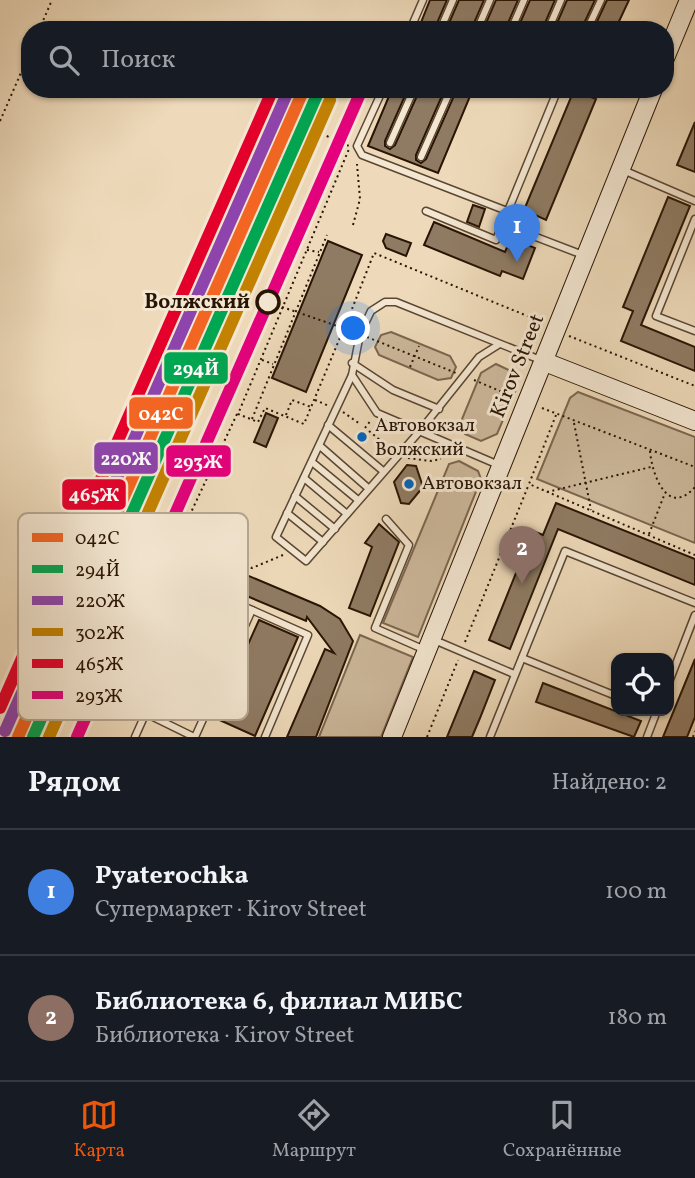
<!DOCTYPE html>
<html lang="ru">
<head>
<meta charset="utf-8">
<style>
	:root { --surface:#171b24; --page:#242831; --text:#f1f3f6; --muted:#9ea1a6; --line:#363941; --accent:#ea580c }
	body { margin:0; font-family:Vollkorn,serif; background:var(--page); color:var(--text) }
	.controls { position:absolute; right:21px; bottom:21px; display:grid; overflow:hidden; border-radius:14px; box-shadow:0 2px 5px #0004 }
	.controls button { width:63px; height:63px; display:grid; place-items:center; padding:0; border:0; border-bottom:2px solid var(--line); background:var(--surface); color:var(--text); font:35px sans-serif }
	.you { position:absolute; left:354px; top:329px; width:24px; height:24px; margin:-18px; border:5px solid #fff; border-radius:50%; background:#1a73e8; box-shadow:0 0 0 10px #1a73e833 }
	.badge { display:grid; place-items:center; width:46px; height:46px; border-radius:50%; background:var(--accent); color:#fff; font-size:23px; font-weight:700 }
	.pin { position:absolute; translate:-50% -58px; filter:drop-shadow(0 2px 4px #0008) }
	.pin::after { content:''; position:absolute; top:37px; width:24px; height:21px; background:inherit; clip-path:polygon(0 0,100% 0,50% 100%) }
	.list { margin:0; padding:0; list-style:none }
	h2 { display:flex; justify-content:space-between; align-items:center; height:91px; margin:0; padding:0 28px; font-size:30px }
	h2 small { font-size:23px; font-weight:400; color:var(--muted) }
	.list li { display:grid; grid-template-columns:46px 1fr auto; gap:21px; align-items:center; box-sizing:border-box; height:126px; padding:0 28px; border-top:2px solid var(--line) }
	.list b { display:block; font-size:26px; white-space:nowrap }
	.list p { margin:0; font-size:23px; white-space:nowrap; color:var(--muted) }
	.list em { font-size:23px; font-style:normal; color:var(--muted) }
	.icon { flex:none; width:38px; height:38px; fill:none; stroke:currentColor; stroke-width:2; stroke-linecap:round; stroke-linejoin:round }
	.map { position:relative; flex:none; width:695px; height:737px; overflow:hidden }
	.search { position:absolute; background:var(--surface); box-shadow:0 2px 5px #0004; left:21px; right:21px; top:21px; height:77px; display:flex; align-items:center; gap:18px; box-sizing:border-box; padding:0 24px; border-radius:28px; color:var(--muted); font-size:26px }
	.sheet { height:343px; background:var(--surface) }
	nav { display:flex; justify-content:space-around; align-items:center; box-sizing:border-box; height:98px; border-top:2px solid var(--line); background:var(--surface); font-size:19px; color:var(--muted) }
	nav a { display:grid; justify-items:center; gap:4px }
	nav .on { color:var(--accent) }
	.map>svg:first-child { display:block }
	.green { fill:#ccb89b; stroke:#7a6650; stroke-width:2 }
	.building { fill:#8f7b63; stroke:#281404; stroke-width:2 }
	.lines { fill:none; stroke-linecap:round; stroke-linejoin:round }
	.lane-casing { stroke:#5a4632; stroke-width:9 }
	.secondary-casing { stroke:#281404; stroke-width:20 }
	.path { stroke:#281404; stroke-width:2; stroke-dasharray:2 3.5; stroke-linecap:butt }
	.lane { stroke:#f4e7d2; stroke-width:6 }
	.secondary { stroke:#f4e7d2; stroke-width:18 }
	.rail-1-casing { stroke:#f4e7d2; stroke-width:18 }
	.rail-2-casing { stroke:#f4e7d2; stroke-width:18 }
	.rail-3-casing { stroke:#f4e7d2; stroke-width:18 }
	.rail-4-casing { stroke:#f4e7d2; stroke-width:18 }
	.rail-5-casing { stroke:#f4e7d2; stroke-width:18 }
	.rail-6-casing { stroke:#f4e7d2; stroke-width:18 }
	.rail-1 { stroke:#f26522; stroke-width:12 }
	.rail-2 { stroke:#00a651; stroke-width:12 }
	.rail-3 { stroke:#8e44ad; stroke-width:12 }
	.rail-4 { stroke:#c38201; stroke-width:12 }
	.rail-5 { stroke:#e4002b; stroke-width:12 }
	.rail-6 { stroke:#e5007d; stroke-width:12 }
	.stop-dot { fill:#f4e7d2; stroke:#281404; stroke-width:3.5 }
	.bus-dot { fill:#0065bd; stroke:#f4e7d2; stroke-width:2.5 }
	.labels { text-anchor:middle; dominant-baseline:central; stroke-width:6; stroke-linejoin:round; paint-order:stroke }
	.bus-label { font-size:19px; fill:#281404; stroke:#f4e7d2; text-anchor:start }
	.stop-label { font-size:21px; font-weight:bold; fill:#281404; stroke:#f4e7d2; text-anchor:end }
	.street-label { font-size:21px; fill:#281404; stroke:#f4e7d2 }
	.key { fill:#f4e7d2; stroke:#b7a894; stroke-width:2 }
	.key-label { font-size:19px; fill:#281404 }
	.line-badge { stroke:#f4e7d2; stroke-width:2.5 }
	.badge-label { font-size:19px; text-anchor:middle; font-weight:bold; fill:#fff }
</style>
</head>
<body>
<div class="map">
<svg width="695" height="737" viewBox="0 0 695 737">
	<rect width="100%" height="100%" fill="#eedaba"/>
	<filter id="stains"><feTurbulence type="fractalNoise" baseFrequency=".00286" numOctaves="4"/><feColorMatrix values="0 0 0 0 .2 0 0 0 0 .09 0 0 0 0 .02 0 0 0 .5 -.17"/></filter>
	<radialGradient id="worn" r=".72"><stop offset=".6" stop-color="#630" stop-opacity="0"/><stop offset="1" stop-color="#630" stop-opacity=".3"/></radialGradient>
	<g class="green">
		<path d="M270,137L174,364L8,737H0V725L246,169Z"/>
		<path d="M391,332L450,356L456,367L451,378L438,380L379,355L375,347L381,335Z"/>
		<path d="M496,364L513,372L517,387L497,434L481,441L465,434L462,419L481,373Z"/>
		<path d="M578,392L695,437V543L537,479L570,398Z"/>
		<path d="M459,461L478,471L481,479L418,637L383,623L449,464Z"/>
		<path d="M360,635L413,657L381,737H319Z"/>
	</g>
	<g class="building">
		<path d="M430,0H447L434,30H418Z"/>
		<path d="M459,0H484L471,30H446Z"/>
		<path d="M496,0H518L505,30H483Z"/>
		<path d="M530,0H555L542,30H517Z"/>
		<path d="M567,0H595L581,30H554Z"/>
		<path d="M607,0H629L615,30H593Z"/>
		<path d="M392,89H408L385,141V146L390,149L395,145L420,89H445L416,155V160L421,163L426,159L457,89H473L438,173L368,146Z"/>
		<path d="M574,90L596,99L546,220L524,210Z"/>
		<path d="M695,122V172L677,165Z"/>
		<path d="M668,197L690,206L641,325L695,347V371L621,341L633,311L623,307Z"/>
		<path d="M473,205L485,209L479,227L467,222Z"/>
		<path d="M434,222L505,252L511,238L535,248L523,279L502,271L500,276L424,245Z"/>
		<path d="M386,234L411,243L406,256L386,248L383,241Z"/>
		<path d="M328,241L362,255L306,392L272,378Z"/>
		<path d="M266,413L278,418L266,447L254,442Z"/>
		<path d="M407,465L416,466L423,487L409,504L401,503L394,482Z"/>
		<path d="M556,503L695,559V585L558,529L510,649L489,640L533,531L543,535Z"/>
		<path d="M379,524L399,542L370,616L349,608L372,547L365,543Z"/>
		<path d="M180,547L320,606L340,619L353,641L316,737H287L325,649L334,653L307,617L306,621L173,565Z"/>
		<path d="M259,620L298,637L255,736L215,718Z"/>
		<path d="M695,659V717L687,737H663Z"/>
		<path d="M474,671L495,680L480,718L472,737H447Z"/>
		<path d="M543,683L641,721L634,737L536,702Z"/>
	</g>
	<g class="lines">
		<defs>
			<g id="lane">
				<path d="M410,30L423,0"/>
				<path d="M440,30L453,0"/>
				<path d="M477,30L490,0"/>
				<path d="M511,30L524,0"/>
				<path d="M548,30L561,0"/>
				<path d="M587,30L601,0"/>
				<path d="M383,89L357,146L362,155L507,211"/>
				<path d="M390,143L414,89"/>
				<path d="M421,157L451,89"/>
				<path d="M623,170L695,201"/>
				<path d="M426,211L496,240L558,89"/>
				<path d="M695,219L656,316L695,331"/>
				<path d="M502,224L583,255"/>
				<path d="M352,363L393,390L439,409"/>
				<path d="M352,375L276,537L306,561L419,432L479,357L498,345"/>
				<path d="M328,425L383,471"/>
				<path d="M320,446L368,488"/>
				<path d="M312,462L358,500"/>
				<path d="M501,466L377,413L352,375L360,334L371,311L385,302H396L543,361"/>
				<path d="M304,478L347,514"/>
				<path d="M295,496L335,529"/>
				<path d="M287,513L323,542"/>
				<path d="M386,519L409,545L375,628L425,650"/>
				<path d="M432,639L514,674"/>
				<path d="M522,658L616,696"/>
				<path d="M669,682L695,615"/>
				<path d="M145,713L194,737"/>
				<path d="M135,737L202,587L252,610"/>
				<path d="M195,737L252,610L308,635L265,737"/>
				<path d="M490,737L565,551L695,603"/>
				<path d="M647,737L657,711"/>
			</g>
			<g id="secondary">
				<path d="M665,58L689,0"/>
				<path d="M545,362L695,421"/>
				<path d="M392,737L653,89"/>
			</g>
		</defs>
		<use href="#lane" class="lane-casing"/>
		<use href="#secondary" class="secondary-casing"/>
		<g class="path">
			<path d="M39,30L52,0"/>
			<path d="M0,121L30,52"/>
			<path d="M318,136L320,133L349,146"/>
			<path d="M335,162L346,145"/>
			<path d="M353,225L360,199L357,164"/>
			<path d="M307,250L319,252"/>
			<path d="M282,307L352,331"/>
			<path d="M350,314L374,253L542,322"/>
			<path d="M347,322L356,325"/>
			<path d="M344,328L304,424L265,408L258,422L238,414L349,149"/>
			<path d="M569,336L695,386"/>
			<path d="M367,337L456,373"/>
			<path d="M262,360L273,364"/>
			<path d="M410,367L419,346"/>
			<path d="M474,380L514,397"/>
			<path d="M315,400L329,406"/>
			<path d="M542,408L695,467"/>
			<path d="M343,412L360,424"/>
			<path d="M237,414L179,538L252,568L283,555"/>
			<path d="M286,415L292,400L311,407"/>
			<path d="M556,415L529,484L695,555"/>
			<path d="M252,419L327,235"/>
			<path d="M574,423L591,510"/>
			<path d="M365,428L371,420"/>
			<path d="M369,431L391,449"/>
			<path d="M650,451C652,474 667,518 695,487"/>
			<path d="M408,458L431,461L441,459"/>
			<path d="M547,492L651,467"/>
			<path d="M649,534L665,493"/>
			<path d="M465,642L529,484"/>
			<path d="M427,737L458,660"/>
			<path d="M693,737L695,731"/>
		</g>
		<use href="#lane" class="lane"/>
		<use href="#secondary" class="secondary"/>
		<defs>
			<path id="rail-1" d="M18,737L304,89"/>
			<path id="rail-2" d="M33,737L317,95"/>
			<path id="rail-3" d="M5,731L289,89"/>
			<path id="rail-4" d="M49,737L330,100"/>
			<path id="rail-5" d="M0,708L273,89"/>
			<path id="rail-6" d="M77,737L362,89"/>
		</defs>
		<use href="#rail-1" class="rail-1-casing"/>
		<use href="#rail-2" class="rail-2-casing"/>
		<use href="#rail-3" class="rail-3-casing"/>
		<use href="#rail-4" class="rail-4-casing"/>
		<use href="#rail-5" class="rail-5-casing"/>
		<use href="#rail-6" class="rail-6-casing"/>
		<use href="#rail-1" class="rail-1"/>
		<use href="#rail-2" class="rail-2"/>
		<use href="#rail-3" class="rail-3"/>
		<use href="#rail-4" class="rail-4"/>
		<use href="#rail-5" class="rail-5"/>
		<use href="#rail-6" class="rail-6"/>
	</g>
	<circle class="stop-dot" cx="268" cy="302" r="11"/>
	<g class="bus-dot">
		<circle cx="362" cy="437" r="6"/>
		<circle cx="409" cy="484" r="6"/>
	</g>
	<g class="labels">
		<g class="bus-label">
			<text x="375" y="426">Автовокзал<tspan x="375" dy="24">Волжский</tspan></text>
			<text x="422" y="484">Автовокзал</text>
		</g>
		<g class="stop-label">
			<text x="250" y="302">Волжский</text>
		</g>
		<g class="street-label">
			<text transform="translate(518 366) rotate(-68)">Kirov Street</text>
		</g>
	</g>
	<rect x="18" y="513" width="230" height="207" rx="10" class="key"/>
	<rect x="32" y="533" width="31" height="9" fill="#f26522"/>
	<rect x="32" y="565" width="31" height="8" fill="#00a651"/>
	<rect x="32" y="596" width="31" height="9" fill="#8e44ad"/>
	<rect x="32" y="628" width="31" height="8" fill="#c38201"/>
	<rect x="32" y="659" width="31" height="9" fill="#e4002b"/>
	<rect x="32" y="691" width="31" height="8" fill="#e5007d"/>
	<g class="key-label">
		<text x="75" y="544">042С</text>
		<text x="75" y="576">294Й</text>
		<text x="75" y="607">220Ж</text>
		<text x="75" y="639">302Ж</text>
		<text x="75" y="670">465Ж</text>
		<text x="75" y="702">293Ж</text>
	</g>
	<g class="line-badge">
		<rect x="163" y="351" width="66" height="34" rx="7" fill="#00a651"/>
		<rect x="128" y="396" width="66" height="34" rx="7" fill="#f26522"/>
		<rect x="93" y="441" width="66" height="34" rx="7" fill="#8e44ad"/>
		<rect x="165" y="444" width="67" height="34" rx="7" fill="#e5007d"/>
		<rect x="61" y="478" width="66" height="33" rx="7" fill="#e4002b"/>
	</g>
	<g class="badge-label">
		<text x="196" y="375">294Й</text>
		<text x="161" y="420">042С</text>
		<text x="126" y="465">220Ж</text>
		<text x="198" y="468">293Ж</text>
		<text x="94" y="501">465Ж</text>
	</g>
	<rect width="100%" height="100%" filter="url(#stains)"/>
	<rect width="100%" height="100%" fill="url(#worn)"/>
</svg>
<div class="controls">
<button><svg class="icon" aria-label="locate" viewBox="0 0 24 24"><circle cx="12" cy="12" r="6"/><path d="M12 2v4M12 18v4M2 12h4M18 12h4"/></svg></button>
</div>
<div class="you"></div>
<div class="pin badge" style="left:517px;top:262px;background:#3f7fe0">1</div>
<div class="pin badge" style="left:522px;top:584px;background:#8d6e63">2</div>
<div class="search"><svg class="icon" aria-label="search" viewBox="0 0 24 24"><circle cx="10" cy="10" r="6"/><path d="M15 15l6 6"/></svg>Поиск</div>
</div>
<section class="sheet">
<h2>Рядом<small>Найдено: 2</small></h2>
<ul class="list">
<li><span class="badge" style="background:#3f7fe0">1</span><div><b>Pyaterochka</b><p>Супермаркет · Kirov Street</p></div><em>100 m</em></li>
<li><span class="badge" style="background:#8d6e63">2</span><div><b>Библиотека 6, филиал МИБС</b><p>Библиотека · Kirov Street</p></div><em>180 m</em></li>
</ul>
</section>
<nav>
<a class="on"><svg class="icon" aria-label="map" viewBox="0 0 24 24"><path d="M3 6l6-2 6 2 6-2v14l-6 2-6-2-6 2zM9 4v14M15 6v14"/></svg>Карта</a>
<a><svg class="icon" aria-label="directions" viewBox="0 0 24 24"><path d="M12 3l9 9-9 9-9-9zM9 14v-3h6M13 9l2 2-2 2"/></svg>Маршрут</a>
<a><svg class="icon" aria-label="saved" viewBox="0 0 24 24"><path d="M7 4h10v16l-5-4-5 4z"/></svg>Сохранённые</a>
</nav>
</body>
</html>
